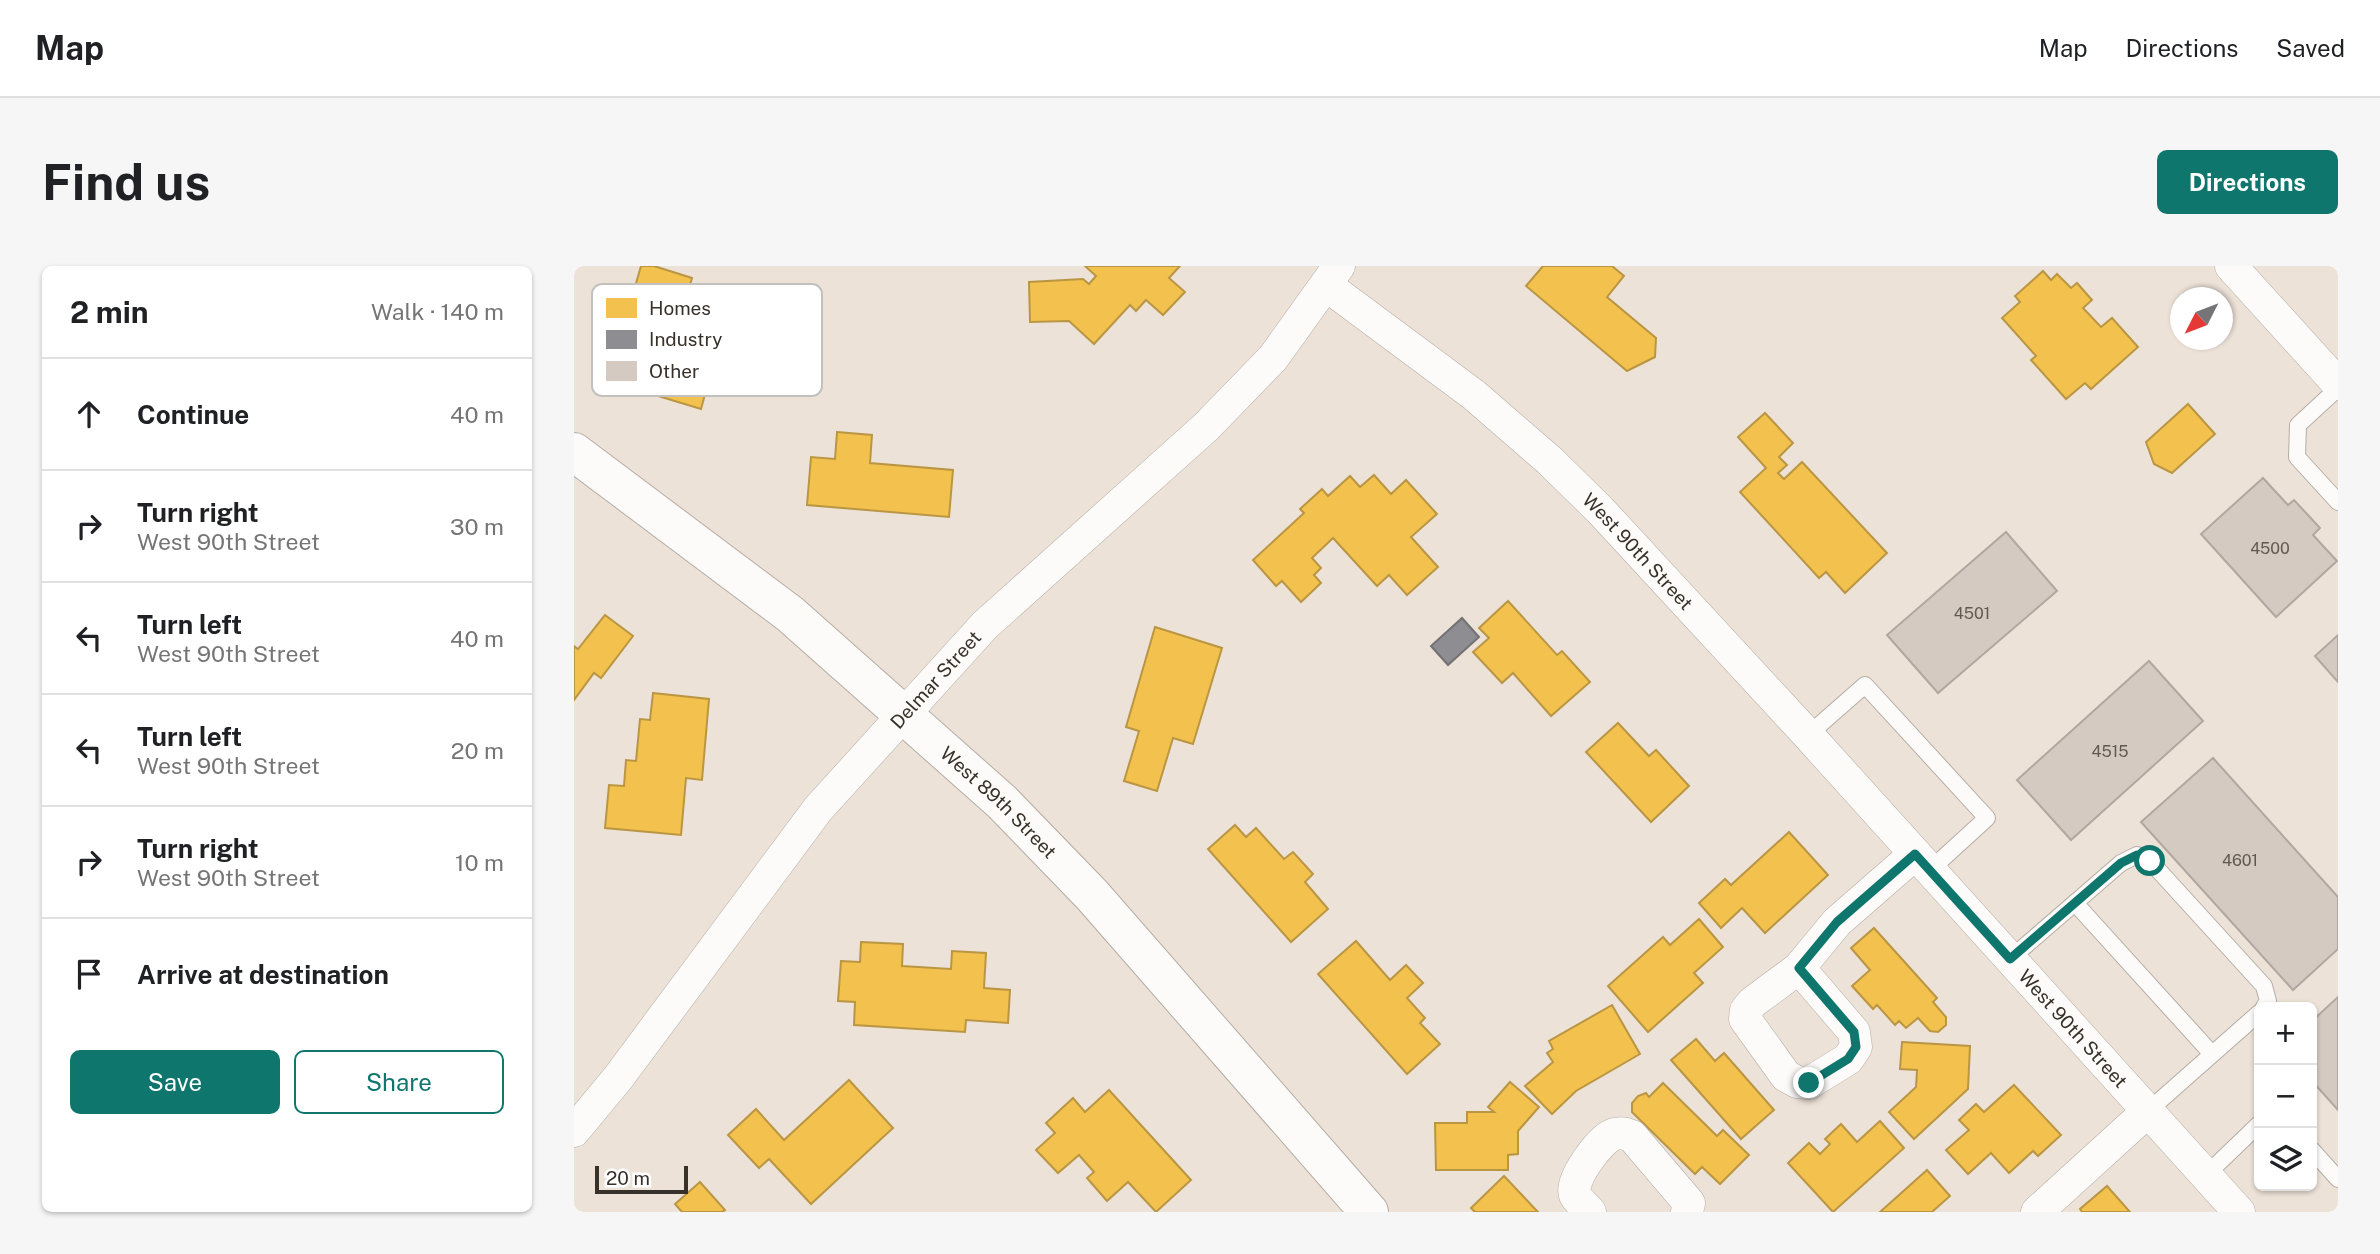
<!DOCTYPE html>
<html lang="en">
<head>
<meta charset="utf-8">
<style>
	:root { --surface:#fff; --page:#f6f6f6; --text:#202124; --muted:#757577; --line:#e0e0e0; --accent:#0f766e }
	body { margin:0; font-family:"Public Sans",sans-serif; background:var(--page); color:var(--text) }
	.controls { position:absolute; right:21px; bottom:21px; display:grid; overflow:hidden; border-radius:10px; box-shadow:0 2px 5px #0004 }
	.controls button { width:63px; height:63px; display:grid; place-items:center; padding:0; border:0; border-bottom:2px solid var(--line); background:var(--surface); color:var(--text); font:35px sans-serif }
	.compass { position:absolute; left:1596px; top:21px; width:63px; height:63px; border-radius:50%; background:var(--surface); box-shadow:0 2px 5px #0004; rotate:228deg }
	.scale { position:absolute; left:21px; bottom:18px; width:93px; box-sizing:border-box; padding-left:7px; border:4px solid #38312a; border-top:0; font-size:19px; line-height:24px; white-space:nowrap; color:#38312a; -webkit-text-stroke:5px #fff; paint-order:stroke }
	.stop { position:absolute; width:21px; height:21px; margin:-16px; border:5px solid #0f766e; border-radius:50%; background:#fff }
	.stop.end { background:#0f766e; border-color:#fff; box-shadow:0 2px 7px #0008 }
	.list { margin:0; padding:0; list-style:none }
	h2 { display:flex; justify-content:space-between; align-items:center; height:91px; margin:0; padding:0 28px; font-size:30px }
	h2 small { font-size:23px; font-weight:400; color:var(--muted) }
	.list li { display:grid; grid-template-columns:46px 1fr auto; gap:21px; align-items:center; box-sizing:border-box; height:112px; padding:0 28px; border-top:2px solid var(--line) }
	.list b { display:block; font-size:26px; white-space:nowrap }
	.list p { margin:0; font-size:23px; white-space:nowrap; color:var(--muted) }
	.list em { font-size:23px; font-style:normal; color:var(--muted) }
	.actions { display:flex; gap:14px; padding:21px 28px }
	.actions a { flex:1; padding:16px 0; border:2px solid var(--accent); border-radius:10px; text-align:center; font-size:24px; color:var(--accent) }
	.actions .main { background:var(--accent); color:#fff }
	.icon { flex:none; width:38px; height:38px; fill:none; stroke:currentColor; stroke-width:2; stroke-linecap:round; stroke-linejoin:round }
	.map { position:relative; flex:none; width:1764px; height:946px; overflow:hidden; border-radius:10px }
	header { display:flex; align-items:center; gap:42px; box-sizing:border-box; height:98px; padding:0 35px; background:var(--surface); border-bottom:2px solid var(--line) }
	header strong { font-size:33px }
	nav { display:flex; gap:38px; margin-inline-start:auto; font-size:24px }
	.intro { display:flex; align-items:center; justify-content:space-between; box-sizing:border-box; height:168px; padding:0 42px }
	h1 { margin:0; font-size:49px }
	.button { padding:18px 32px; border-radius:10px; background:var(--accent); color:#fff; font-size:24px; font-weight:700 }
	main { display:flex; gap:42px; padding:0 42px }
	aside { flex:1; background:var(--surface); border-radius:10px; box-shadow:0 2px 5px #0004 }
	.map>svg:first-child { display:block }
	.homes { fill:#f2c14e; stroke:#ba9643; stroke-width:2 }
	.industry { fill:#8d8d92; stroke:#747173; stroke-width:2 }
	.building { fill:#d4cac2; stroke:#b0a8a0; stroke-width:2 }
	.lines { fill:none; stroke-linecap:round; stroke-linejoin:round }
	.lane-casing { stroke:#b5ada5; stroke-width:18 }
	.street-casing { stroke:#b5ada5; stroke-width:33 }
	.secondary-casing { stroke:#b5ada5; stroke-width:40 }
	.lane { stroke:#fcfbf9; stroke-width:16 }
	.street { stroke:#fcfbf9; stroke-width:32 }
	.secondary { stroke:#fcfbf9; stroke-width:38 }
	.route { stroke:#0f766e; stroke-width:9 }
	.labels { text-anchor:middle; dominant-baseline:central; stroke-width:7; stroke-linejoin:round; paint-order:stroke }
	.number-label { font-size:16px; fill:#605952 }
	.street-label { font-size:19px; fill:#38312a; stroke:#fff }
	.key { fill:#fff; stroke:#c3c1bf; stroke-width:2 }
	.key-label { font-size:19px; fill:#38312a }
</style>
</head>
<body>
<header>
<strong>Map</strong>
<nav><a>Map</a><a>Directions</a><a>Saved</a></nav>
</header>
<div class="intro"><h1>Find us</h1><a class="button">Directions</a></div>
<main>
<aside>
<h2>2 min<small>Walk · 140 m</small></h2>
<ul class="list">
<li><svg class="icon" aria-label="ahead" viewBox="0 0 24 24"><path d="M12 20V5M6 11l6-6 6 6"/></svg><div><b>Continue</b></div><em>40 m</em></li>
<li><svg class="icon" aria-label="right" viewBox="0 0 24 24"><path d="M7 20v-9h11M14 6l5 5-5 5"/></svg><div><b>Turn right</b><p>West 90th Street</p></div><em>30 m</em></li>
<li><svg class="icon" aria-label="left" viewBox="0 0 24 24"><path d="M17 20v-9H6M10 6l-5 5 5 5"/></svg><div><b>Turn left</b><p>West 90th Street</p></div><em>40 m</em></li>
<li><svg class="icon" aria-label="left" viewBox="0 0 24 24"><path d="M17 20v-9H6M10 6l-5 5 5 5"/></svg><div><b>Turn left</b><p>West 90th Street</p></div><em>20 m</em></li>
<li><svg class="icon" aria-label="right" viewBox="0 0 24 24"><path d="M7 20v-9h11M14 6l5 5-5 5"/></svg><div><b>Turn right</b><p>West 90th Street</p></div><em>10 m</em></li>
<li><svg class="icon" aria-label="arrive" viewBox="0 0 24 24"><path d="M6 21V4h12l-3 4 3 4H6"/></svg><div><b>Arrive at destination</b></div></li>
</ul>
<div class="actions"><a class="main">Save</a><a>Share</a></div>
</aside>
<div class="map">
<svg width="1764" height="946" viewBox="0 0 1764 946">
	<rect width="100%" height="100%" fill="#ede2d8"/>
	<g class="homes">
		<path d="M67,0H80L118,12L106,54L120,58L111,86L95,82L91,96L136,110L127,143L71,126L75,111L38,100Z"/>
		<path d="M511,0H606L595,12L611,26L589,49L572,34L562,45L556,39L520,78L495,55L456,56L455,16L509,13L515,18L522,10Z"/>
		<path d="M969,0H1038L1050,10L1033,31L1082,72L1081,91L1053,105L952,20Z"/>
		<path d="M1469,5L1477,14L1483,8L1497,22L1503,17L1518,34L1509,42L1527,61L1538,52L1564,81L1517,123L1511,117L1492,133L1457,94L1462,90L1428,52L1446,36L1441,30Z"/>
		<path d="M1614,138L1641,168L1598,207L1580,198L1572,176Z"/>
		<path d="M1191,147L1219,177L1205,191L1213,199L1204,207L1210,213L1228,196L1313,287L1271,327L1252,306L1245,312L1166,226L1192,202L1164,171Z"/>
		<path d="M263,166L298,169L296,197L379,204L375,251L233,239L237,191L261,193Z"/>
		<path d="M800,209L817,228L832,214L863,248L837,271L864,301L833,329L815,309L803,320L759,272L738,292L747,302L740,309L747,317L727,336L708,315L702,320L679,294L730,247L726,243L748,223L754,230L776,210L786,221Z"/>
		<path d="M934,335L983,389L988,385L1016,416L977,450L939,407L928,417L899,386L915,372L905,362Z"/>
		<path d="M31,349L59,370L27,412L20,407L0,434V380L4,383Z"/>
		<path d="M581,361L648,382L619,478L599,472L583,525L550,515L565,465L552,461Z"/>
		<path d="M79,427L135,433L128,514L112,512L107,569L31,562L35,519L50,520L52,494L62,495L66,453L76,454Z"/>
		<path d="M1044,457L1075,490L1082,484L1115,520L1077,556L1012,486Z"/>
		<path d="M661,559L672,571L682,562L710,593L719,586L739,608L731,616L754,643L717,676L634,583Z"/>
		<path d="M1215,566L1254,609L1191,667L1168,642L1147,662L1125,637L1151,613L1157,619Z"/>
		<path d="M1125,653L1149,681L1120,707L1129,717L1074,766L1034,720L1089,671L1096,679Z"/>
		<path d="M1300,662L1363,732L1359,736L1372,751V759L1364,766L1356,765L1344,752L1332,762L1325,755L1321,759L1303,739L1299,743L1278,720L1296,704L1277,682Z"/>
		<path d="M782,675L816,714L832,699L849,717L833,732L851,752L846,757L866,778L833,808L744,708Z"/>
		<path d="M287,676L329,678L328,700L377,703L378,685L412,687L410,722L436,724L434,757L392,754L391,766L280,759L281,736L264,735L267,695L286,696Z"/>
		<path d="M1038,739L1066,788L1002,825L978,848L951,820L979,796L973,787L979,783L975,775Z"/>
		<path d="M1122,773L1141,795L1150,787L1200,844L1167,873L1097,794Z"/>
		<path d="M1328,776L1396,780L1394,823L1340,873L1315,846L1342,821L1343,804L1326,803Z"/>
		<path d="M275,814L319,862L237,938L195,893L185,902L154,869L182,843L210,874Z"/>
		<path d="M936,816L965,841L944,865V888L934,889V904H862L861,857H893V846H920L914,841Z"/>
		<path d="M1089,817L1143,870L1149,864L1175,889L1146,918L1128,901L1121,908L1058,846V837L1064,830L1072,827L1075,831Z"/>
		<path d="M1440,819L1487,869L1464,890L1459,885L1435,907L1417,887L1394,908L1372,884L1395,864L1385,854L1402,838L1410,846Z"/>
		<path d="M535,824L617,914L582,946L554,916L533,935L513,912L520,906L505,889L484,907L462,884L481,867L472,857L499,832L511,846Z"/>
		<path d="M1306,855L1330,882L1259,946L1214,897L1235,877L1246,888L1256,878L1251,873L1267,858L1283,876Z"/>
		<path d="M1353,904L1376,930L1358,946H1306Z"/>
		<path d="M930,910L964,946H901L897,942Z"/>
		<path d="M126,916L151,944L148,946H108L101,938Z"/>
		<path d="M1533,920L1556,946H1508L1506,943Z"/>
	</g>
	<path class="industry" d="M888,352L905,371L874,399L857,380Z"/>
	<g class="building">
		<path d="M1689,212L1714,239L1720,234L1746,262L1739,269L1763,295L1702,351L1627,268Z"/>
		<path d="M1432,266L1483,325L1364,427L1313,369Z"/>
		<path d="M1764,369V416L1741,390Z"/>
		<path d="M1575,395L1629,455L1497,574L1443,514Z"/>
		<path d="M1639,492L1764,631V683L1719,724L1567,556Z"/>
		<path d="M1764,731V844L1738,815V755Z"/>
	</g>
	<g class="lines">
		<defs>
			<g id="lane">
				<path d="M1764,122L1724,159L1723,191L1764,236"/>
				<path d="M1234,469L1291,419L1413,552L1356,604"/>
				<path d="M1501,637L1638,788"/>
				<path d="M1436,693L1547,597L1563,589L1576,595L1690,720L1694,735L1690,741"/>
				<path d="M1574,845L1685,747"/>
				<path d="M1738,884L1764,913"/>
				<path d="M1632,909L1685,858"/>
			</g>
			<g id="street">
				<path d="M1657,0L1764,118"/>
				<path id="s1" d="M752,19L900,129L975,194L1026,244L1234,469L1665,946"/>
				<path d="M1225,702L1280,766L1282,781L1274,793L1235,817L1223,816L1212,810L1171,753L1172,744L1179,736L1225,702L1263,656L1341,588"/>
				<path id="s2" d="M0,865L44,812L244,543L411,359L632,161L699,92L765,0"/>
				<path d="M1016,946C1012,941 1004,935 1001,929C995,915 1027,871 1041,868C1047,866 1052,868 1058,870L1115,937L1113,946"/>
				<path d="M1463,946L1574,845"/>
			</g>
			<g id="secondary">
				<path id="s3" d="M0,186L216,348L428,536L518,629L795,946"/>
			</g>
		</defs>
		<use href="#lane" class="lane-casing"/>
		<use href="#street" class="street-casing"/>
		<use href="#secondary" class="secondary-casing"/>
		<use href="#lane" class="lane"/>
		<use href="#street" class="street"/>
		<use href="#secondary" class="secondary"/>
	</g>
	<g class="lines">
		<path class="route" d="M1235,817L1274,793L1282,781L1280,766L1225,702L1263,656L1341,588L1436,693L1547,597L1563,589L1576,595"/>
	</g>
	<g class="labels">
		<g class="number-label">
			<text x="1696" y="282">4500</text>
			<text x="1398" y="347">4501</text>
			<text x="1536" y="485">4515</text>
			<text x="1666" y="594">4601</text>
		</g>
		<g class="street-label">
			<text stroke="none"><textPath href="#s1" startOffset="411">West 90th Street</textPath></text>
			<text stroke="none"><textPath href="#s2" startOffset="579">Delmar Street</textPath></text>
			<text stroke="none"><textPath href="#s3" startOffset="551">West 89th Street</textPath></text>
			<text stroke="none"><textPath href="#s1" startOffset="1057">West 90th Street</textPath></text>
		</g>
	</g>
	<rect x="18" y="18" width="230" height="112" rx="10" class="key"/>
	<rect x="32" y="32" width="31" height="20" fill="#f2c14e"/>
	<rect x="32" y="64" width="31" height="19" fill="#8d8d92"/>
	<rect x="32" y="95" width="31" height="20" fill="#d4cac2"/>
	<g class="key-label">
		<text x="75" y="49">Homes</text>
		<text x="75" y="80">Industry</text>
		<text x="75" y="112">Other</text>
	</g>
</svg>
<div class="controls">
<button>+</button>
<button>−</button>
<button><svg class="icon" aria-label="layers" viewBox="0 0 24 24"><path d="M12 4l9 5-9 5-9-5zM3 14l9 5 9-5"/></svg></button>
</div>
<svg class="compass" viewBox="-18 -18 36 36"><path d="M0-13l5 13h-10z" fill="#e53935"/><path d="M0 13l5-13h-10z" fill="#757577"/></svg>
<div class="scale">20 m</div>
<div class="stop" style="left:1576px;top:595px"></div>
<div class="stop end" style="left:1235px;top:817px"></div>
</div>
</main>
</body>
</html>
